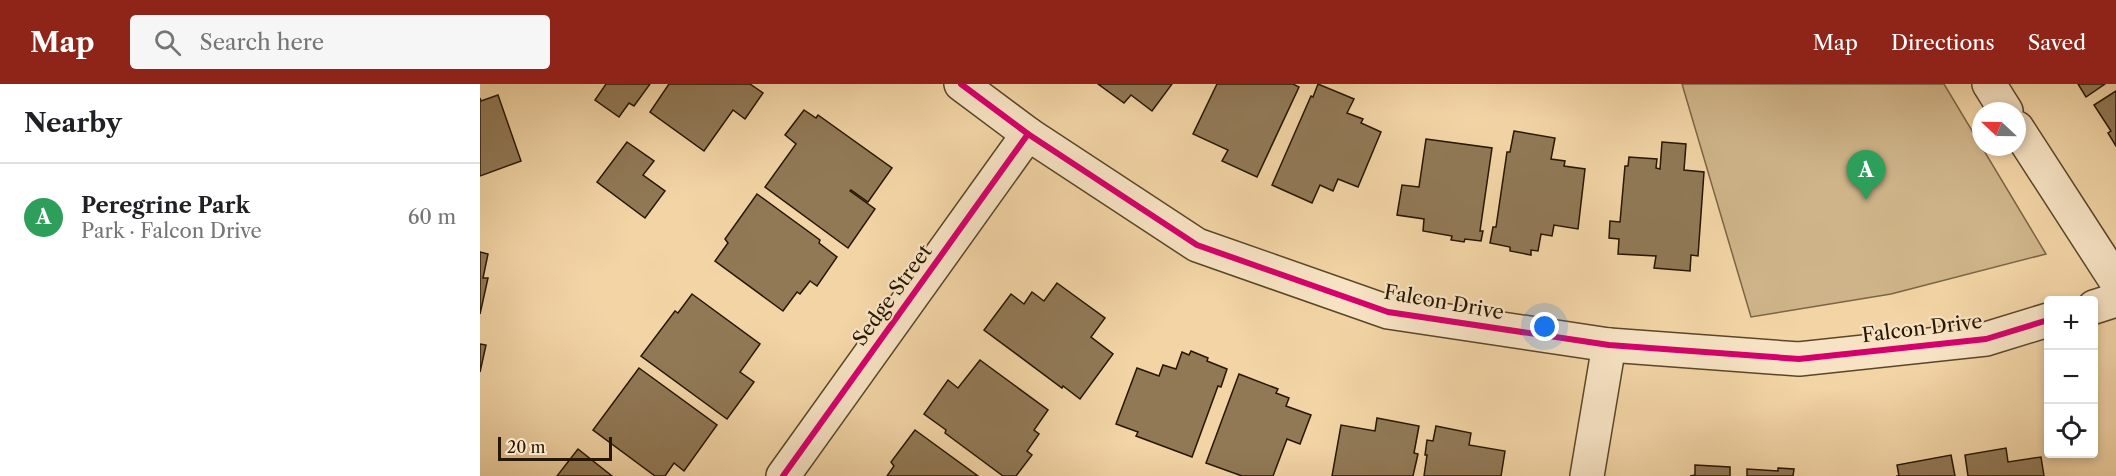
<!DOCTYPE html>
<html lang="en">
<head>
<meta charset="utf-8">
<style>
	:root { --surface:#fff; --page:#f6f6f6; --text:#202124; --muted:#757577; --line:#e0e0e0; --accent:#8f2418 }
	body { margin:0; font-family:"Libre Caslon Text",serif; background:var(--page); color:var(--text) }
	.controls { position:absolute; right:18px; bottom:18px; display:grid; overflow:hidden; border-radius:6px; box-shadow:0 3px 9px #0003 }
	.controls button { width:54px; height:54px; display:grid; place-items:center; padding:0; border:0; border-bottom:2px solid var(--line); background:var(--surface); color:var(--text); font:30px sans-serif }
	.compass { position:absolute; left:1492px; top:18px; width:54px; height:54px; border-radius:50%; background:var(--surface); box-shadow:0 3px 9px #0003; rotate:292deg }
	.scale { position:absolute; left:18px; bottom:15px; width:114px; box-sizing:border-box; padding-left:6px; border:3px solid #271600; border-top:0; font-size:16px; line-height:21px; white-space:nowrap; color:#271600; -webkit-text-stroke:4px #f7e3c4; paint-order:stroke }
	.you { position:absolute; left:1065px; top:243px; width:21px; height:21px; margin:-15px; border:4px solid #fff; border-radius:50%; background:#1a73e8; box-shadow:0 0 0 9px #1a73e833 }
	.badge { display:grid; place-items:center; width:39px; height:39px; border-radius:50%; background:var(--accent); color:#fff; font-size:20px; font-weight:700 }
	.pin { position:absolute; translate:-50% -50px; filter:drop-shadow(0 2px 3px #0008) }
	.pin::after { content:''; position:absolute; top:32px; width:21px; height:18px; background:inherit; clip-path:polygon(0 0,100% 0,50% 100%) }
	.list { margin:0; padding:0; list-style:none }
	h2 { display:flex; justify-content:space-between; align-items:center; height:78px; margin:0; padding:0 24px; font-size:26px }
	h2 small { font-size:20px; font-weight:400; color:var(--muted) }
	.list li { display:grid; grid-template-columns:39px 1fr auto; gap:18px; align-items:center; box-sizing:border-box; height:108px; padding:0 24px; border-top:2px solid var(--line) }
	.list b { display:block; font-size:22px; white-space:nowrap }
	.list p { margin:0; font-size:20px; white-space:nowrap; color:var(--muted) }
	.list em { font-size:20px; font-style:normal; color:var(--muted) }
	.icon { flex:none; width:33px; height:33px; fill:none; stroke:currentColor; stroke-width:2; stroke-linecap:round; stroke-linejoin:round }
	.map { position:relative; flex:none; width:1636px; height:392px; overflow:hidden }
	header { display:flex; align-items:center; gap:36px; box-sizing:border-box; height:84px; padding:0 30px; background:var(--accent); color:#fff }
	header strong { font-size:28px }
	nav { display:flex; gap:33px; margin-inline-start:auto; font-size:21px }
	.search { width:420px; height:54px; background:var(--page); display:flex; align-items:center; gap:15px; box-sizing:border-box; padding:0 21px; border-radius:6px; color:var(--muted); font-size:22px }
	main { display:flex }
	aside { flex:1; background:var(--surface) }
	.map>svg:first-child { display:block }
	.green { fill:#cfb489; stroke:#7b6544; stroke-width:1.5 }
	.building { fill:#917956; stroke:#271600; stroke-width:1.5 }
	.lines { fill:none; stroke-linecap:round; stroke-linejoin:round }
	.street-casing { stroke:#5a4629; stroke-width:36 }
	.street { stroke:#f7e3c4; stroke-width:33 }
	.cycleway-casing { stroke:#f7e3c4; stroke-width:10 }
	.cycleway { stroke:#d6006c; stroke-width:6 }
	.labels { text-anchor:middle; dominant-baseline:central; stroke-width:4.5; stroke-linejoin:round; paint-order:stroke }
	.street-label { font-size:20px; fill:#271600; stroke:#f7e3c4 }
</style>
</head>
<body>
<header>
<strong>Map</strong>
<div class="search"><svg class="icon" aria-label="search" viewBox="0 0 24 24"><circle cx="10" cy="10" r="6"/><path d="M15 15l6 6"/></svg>Search here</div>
<nav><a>Map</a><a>Directions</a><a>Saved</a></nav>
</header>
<main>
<aside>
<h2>Nearby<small></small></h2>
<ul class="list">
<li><span class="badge" style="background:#2e9e5b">A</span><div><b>Peregrine Park</b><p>Park · Falcon Drive</p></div><em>60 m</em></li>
</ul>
</aside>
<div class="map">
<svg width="1636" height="392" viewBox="0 0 1636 392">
	<rect width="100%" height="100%" fill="#f2d4a5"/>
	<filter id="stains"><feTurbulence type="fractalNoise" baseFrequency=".00333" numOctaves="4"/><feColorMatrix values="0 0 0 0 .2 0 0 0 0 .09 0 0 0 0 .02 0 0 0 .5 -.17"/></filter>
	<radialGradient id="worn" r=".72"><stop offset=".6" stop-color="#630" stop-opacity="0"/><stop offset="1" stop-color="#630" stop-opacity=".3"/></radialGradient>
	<path class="green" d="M1202,0H1464L1566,170L1411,210L1271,233Z"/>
	<g class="building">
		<path d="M126,0H170L154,22L149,19L139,33L115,16Z"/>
		<path d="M189,0H270L283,9L265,35L253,26L224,67L170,28Z"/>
		<path d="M618,0H692L672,27L651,11L644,19Z"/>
		<path d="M737,0H813L819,3L777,93L742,77L748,66L713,50Z"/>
		<path d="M838,0L874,15L867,29L883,35L881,39L901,48L878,103L858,95L853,107L840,101L832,119L792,101L831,12L833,13Z"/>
		<path d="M1598,0H1625L1606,13Z"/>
		<path d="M1636,7V62L1628,49L1631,47L1614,21Z"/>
		<path d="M18,11L41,77L0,92V14L1,17Z"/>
		<path d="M324,26L336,34L338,31L412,84L388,118L371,106L370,107L395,125L368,164L285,103L316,60L305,51Z"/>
		<path d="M1034,47L1075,54L1071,75L1085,77L1084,82L1105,85L1098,145L1074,141L1072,152L1061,150L1058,167L1051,166V171L1030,167V163L1010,159L1013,143H1016L1027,68H1030Z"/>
		<path d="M946,55L1012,64L1000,147H1003L1001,157L985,155L984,158L971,156L972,152L943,147L944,135L917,131L922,101L939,103Z"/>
		<path d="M147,58L174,77L163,91L185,107L165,134L117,98Z"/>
		<path d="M1182,58L1206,60L1204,86L1224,88L1218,172L1211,171L1210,187L1174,184L1176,172L1138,170L1139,155L1129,154L1130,137L1140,138L1145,82H1148L1149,73L1177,75L1176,84L1180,85Z"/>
		<path d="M277,110L340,156L339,159L357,173L337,202L330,197L320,210L317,208L303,227L235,177L248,159L245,155Z"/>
		<path d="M0,168L8,170L3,194H8L0,230Z"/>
		<path d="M577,199L625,234L611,253L633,270L600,315L583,302L582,304L504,246L531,210L544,220L552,208L564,217Z"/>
		<path d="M212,210L280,260L260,288L274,298L247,335L161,272L195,227L198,229Z"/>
		<path d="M0,260L6,261L0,288Z"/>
		<path d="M711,267L728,274L727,277L747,285L741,303L738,302L712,373L656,352L658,348L636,340L657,284L679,292L683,281L696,285L702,268L709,271Z"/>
		<path d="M500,276L568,326L554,346L559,350L547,367L552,371L536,392H523L465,349L466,346L444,330L468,296L478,304Z"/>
		<path d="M159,284L237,341L204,387L194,379L185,392H175L113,346Z"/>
		<path d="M759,290L798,305L796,309L809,314L806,322L831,331L820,360L807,355L793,392H762L726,379Z"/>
		<path d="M897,334L939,342L934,369L938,370L933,392H852L861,341L895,347Z"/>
		<path d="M956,342L991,349L989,361L1025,367L1021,392H944L947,371H945L947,356L953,357Z"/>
		<path d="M435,346L498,392H407L414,382L411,378Z"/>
		<path d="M1526,364L1528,378L1561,373L1564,392H1488L1485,371Z"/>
		<path d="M98,365L132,392H77Z"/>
		<path d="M1471,371L1475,392H1416H1419L1417,381Z"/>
		<path d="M1215,381L1250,383V392H1210L1215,391Z"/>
		<path d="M1298,384L1314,385L1313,392H1267V385L1298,387Z"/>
	</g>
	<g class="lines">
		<defs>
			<g id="street">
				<path d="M481,0L548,50L717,161L908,228L1129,261L1319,275L1506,255L1568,236"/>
				<path d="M1509,0L1526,27"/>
				<path d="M1537,44L1636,197"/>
				<path d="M1614,223L1636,216"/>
				<path d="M303,392L548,50"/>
				<path d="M1107,392L1129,261"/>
			</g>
		</defs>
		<use href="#street" class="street-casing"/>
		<use href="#street" class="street"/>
		<defs>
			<g id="cycleway">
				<path d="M481,0L548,50L717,161L908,228L1129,261L1319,275L1506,255L1568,236"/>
				<path d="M303,392L548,50"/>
			</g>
		</defs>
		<use href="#cycleway" class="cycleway-casing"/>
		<use href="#cycleway" class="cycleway"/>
	</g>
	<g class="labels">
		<g class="street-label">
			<text transform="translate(412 211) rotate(-54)">Sedge Street</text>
			<text transform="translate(964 218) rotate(10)">Falcon Drive</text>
			<text transform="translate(1442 244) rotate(-7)">Falcon Drive</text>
		</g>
	</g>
	<rect width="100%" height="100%" filter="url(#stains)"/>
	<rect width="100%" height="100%" fill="url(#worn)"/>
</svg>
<div class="controls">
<button>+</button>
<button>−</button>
<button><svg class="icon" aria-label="locate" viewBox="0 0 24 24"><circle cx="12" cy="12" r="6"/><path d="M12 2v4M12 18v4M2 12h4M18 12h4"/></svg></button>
</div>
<svg class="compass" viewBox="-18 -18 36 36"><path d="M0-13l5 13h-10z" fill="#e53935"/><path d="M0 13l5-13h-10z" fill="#757577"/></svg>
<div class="scale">20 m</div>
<div class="you"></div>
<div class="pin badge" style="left:1386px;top:116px;background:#2e9e5b">A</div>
</div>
</main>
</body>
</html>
